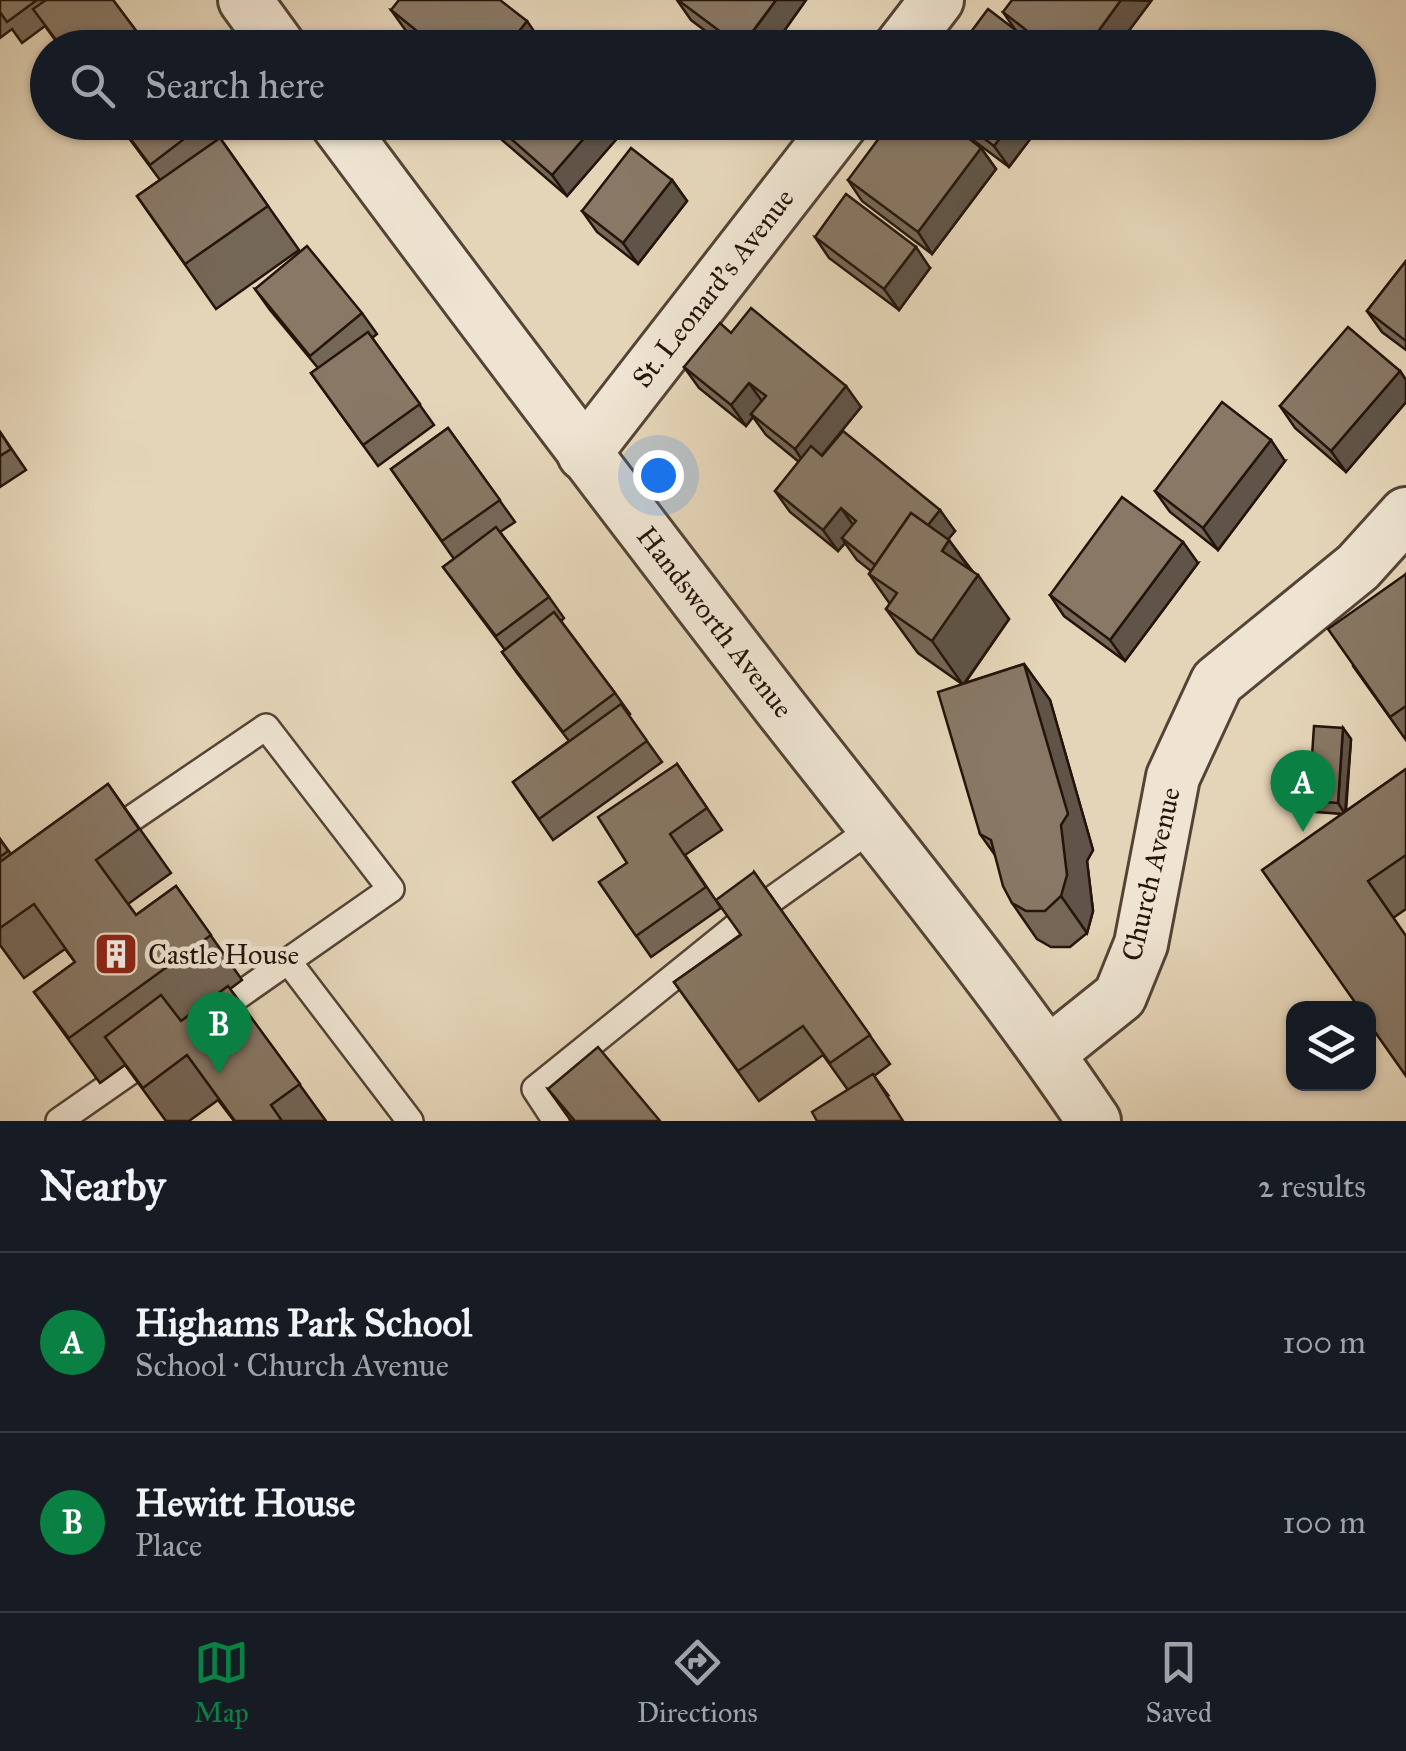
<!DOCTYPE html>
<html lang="en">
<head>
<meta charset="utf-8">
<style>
	:root { --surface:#171b24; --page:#20242c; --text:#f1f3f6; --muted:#9ea1a6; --line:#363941; --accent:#0b8043 }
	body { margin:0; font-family:"IM FELL Great Primer",serif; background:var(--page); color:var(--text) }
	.controls { position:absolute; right:30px; bottom:30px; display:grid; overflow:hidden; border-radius:20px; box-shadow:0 2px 8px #0004 }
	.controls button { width:90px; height:90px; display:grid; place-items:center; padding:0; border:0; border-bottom:2px solid var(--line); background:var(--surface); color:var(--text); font:50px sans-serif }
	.you { position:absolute; left:658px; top:475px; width:35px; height:35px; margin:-25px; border:8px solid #fff; border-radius:50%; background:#1a73e8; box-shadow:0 0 0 15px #1a73e833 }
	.badge { display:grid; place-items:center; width:65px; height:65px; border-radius:50%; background:var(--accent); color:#fff; font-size:32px; font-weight:700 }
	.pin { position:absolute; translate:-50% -82px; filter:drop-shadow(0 2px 5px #0008) }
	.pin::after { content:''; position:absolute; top:52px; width:35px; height:30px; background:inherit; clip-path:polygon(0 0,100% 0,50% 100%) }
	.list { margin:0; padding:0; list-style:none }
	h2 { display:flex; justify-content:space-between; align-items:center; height:130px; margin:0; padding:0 40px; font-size:42px }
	h2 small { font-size:32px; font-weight:400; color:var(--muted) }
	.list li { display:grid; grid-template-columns:65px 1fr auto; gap:30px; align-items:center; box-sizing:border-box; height:180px; padding:0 40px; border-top:2px solid var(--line) }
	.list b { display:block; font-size:38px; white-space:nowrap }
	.list p { margin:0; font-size:32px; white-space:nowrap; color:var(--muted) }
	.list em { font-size:32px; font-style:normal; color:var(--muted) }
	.icon { flex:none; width:55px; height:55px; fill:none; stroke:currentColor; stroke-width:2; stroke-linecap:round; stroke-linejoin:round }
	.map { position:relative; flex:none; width:1406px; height:1121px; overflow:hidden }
	.search { position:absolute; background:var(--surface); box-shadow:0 2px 8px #0004; left:30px; right:30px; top:30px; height:110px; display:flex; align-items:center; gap:25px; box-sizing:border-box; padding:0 35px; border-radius:55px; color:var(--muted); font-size:38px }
	.sheet { height:490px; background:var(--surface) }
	nav { display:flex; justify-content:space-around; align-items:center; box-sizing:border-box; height:140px; border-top:2px solid var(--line); background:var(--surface); font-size:28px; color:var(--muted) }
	nav a { display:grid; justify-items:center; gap:5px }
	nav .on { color:var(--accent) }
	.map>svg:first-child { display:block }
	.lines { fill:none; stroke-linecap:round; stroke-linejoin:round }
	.service-casing { stroke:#544436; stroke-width:30 }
	.minor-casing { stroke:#544436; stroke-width:58 }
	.service { stroke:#eee4d1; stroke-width:25 }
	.minor { stroke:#eee4d1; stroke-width:52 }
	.wall { fill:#756757; stroke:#24140b; stroke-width:2.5 }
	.shaded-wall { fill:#5f5447; stroke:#24140b; stroke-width:2.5 }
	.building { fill:#887865; stroke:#24140b; stroke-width:2.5 }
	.labels { text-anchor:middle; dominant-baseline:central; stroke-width:9; stroke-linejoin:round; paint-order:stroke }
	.street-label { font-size:28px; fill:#24140b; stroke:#eee4d1 }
	.poi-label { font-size:28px; fill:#24140b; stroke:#eee4d1; text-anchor:start }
</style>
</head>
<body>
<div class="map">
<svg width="1406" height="1121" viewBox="0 0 1406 1121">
	<rect width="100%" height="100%" fill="#e5d5b8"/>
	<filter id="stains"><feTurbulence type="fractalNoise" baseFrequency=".002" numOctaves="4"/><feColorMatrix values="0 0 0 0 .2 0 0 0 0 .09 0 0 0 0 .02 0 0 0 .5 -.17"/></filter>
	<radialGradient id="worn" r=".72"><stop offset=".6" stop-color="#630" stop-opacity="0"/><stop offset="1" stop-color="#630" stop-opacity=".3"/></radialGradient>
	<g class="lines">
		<defs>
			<g id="service">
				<path d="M103,838L266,727L391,889L208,1017"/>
				<path d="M288,961L410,1121"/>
				<path d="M59,1121L158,1052"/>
				<path d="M556,1121L535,1089L749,916L875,826"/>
			</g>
			<g id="minor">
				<path d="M245,0L280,48"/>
				<path d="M900,48L937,0"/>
				<path d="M336,122C482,318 630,513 779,706C886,843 997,977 1094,1121"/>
				<path d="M584,454L842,122"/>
				<path d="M1049,1053L1120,996L1141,944L1173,777L1217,682L1358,567L1406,514"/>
			</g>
		</defs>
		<use href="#service" class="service-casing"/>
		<use href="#minor" class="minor-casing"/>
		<use href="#service" class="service"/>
		<use href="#minor" class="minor"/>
	</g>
	<g class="wall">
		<path d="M0,0H113L149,48H61L45,26L22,43L12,29L0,38Z"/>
		<path d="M677,0H806L772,48H728L691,20Z"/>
		<path d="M1151,1L1116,48H959L1014,28L1003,12Z"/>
		<path d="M391,10L542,43L538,48H426L406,31Z"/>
		<path d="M117,122H205L217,140L220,138L299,250L216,309L137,196L160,180Z"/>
		<path d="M487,122H611L620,135L567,196L495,134Z"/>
		<path d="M949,122H1043L1009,167Z"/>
		<path d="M981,148L996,169L932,254L862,201L848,180Z"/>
		<path d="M672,180L687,201L638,264L597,232L582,211Z"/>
		<path d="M815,237L930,268L899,310L829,258Z"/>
		<path d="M1406,261V350L1382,332L1367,311Z"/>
		<path d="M255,289L362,313L377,334L372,338L434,425L378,466L311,373L318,368L270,310Z"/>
		<path d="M731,333L861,407L822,455L955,531L948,539L1009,619L965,683L1024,664L1050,700L1093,850L1087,861L1093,911L1087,933L1070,947H1051L1037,939L1012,903L995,855L980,834L962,684L918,653L886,609L890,604L869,574L871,571L857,560L845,543L838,551L790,512L775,491L799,462L766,435L753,417L746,426L699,388L684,367Z"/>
		<path d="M1400,371L1406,380V402L1346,472L1295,428L1280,406Z"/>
		<path d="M448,428L515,522L500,532L549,597L564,618L561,621L615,693L630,714L628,715L662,762L553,840L513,782L569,741L517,673L502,652L505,650L443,567L454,559L391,469Z"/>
		<path d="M0,432L26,470L0,487Z"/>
		<path d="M1285,461L1218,550L1170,512L1155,491Z"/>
		<path d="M1198,563L1125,661L1064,616L1050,595Z"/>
		<path d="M1406,574V740L1353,666Z"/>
		<path d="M1343,728L1351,739L1346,811L1406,769V909L1393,918L1406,1076L1342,814L1316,812L1309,801Z"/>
		<path d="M677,764L722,830L685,855L721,908L651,957L599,882L627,863Z"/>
		<path d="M108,784L171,873L128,904L136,915L176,886L242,980L230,989L326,1121H234L218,1100L189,1121H166L125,1065L100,1083L34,992L75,962L65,949L24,978L0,945V839L11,854Z"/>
		<path d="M754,872L890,1064L874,1076L888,1095L848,1090L823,1055L759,1101L674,982L740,935Z"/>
		<path d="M548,1089L660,1121H571Z"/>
	</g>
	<g class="shaded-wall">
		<path d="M776,0H806L772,48H741Z"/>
		<path d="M1121,0L1151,1L1116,48H1086Z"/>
		<path d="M527,21L542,43L538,48H506Z"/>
		<path d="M598,122H611L620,135L567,196L552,175Z"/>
		<path d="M1012,122H1043L1009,167L994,146Z"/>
		<path d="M981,148L996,169L932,254L918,232Z"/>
		<path d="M672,180L687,201L638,264L623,243Z"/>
		<path d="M916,247L930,268L899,310L884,289Z"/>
		<path d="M1400,371L1406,380V402L1346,472L1331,451Z"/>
		<path d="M749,383L764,404L751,414L753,417L746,426L731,405Z"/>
		<path d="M846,386L861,407L809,471L795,449Z"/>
		<path d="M1271,440L1285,461L1218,550L1203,528Z"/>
		<path d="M841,508L856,529L842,538L845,543L838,551L823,530Z"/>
		<path d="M940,510L955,531L902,596L887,575Z"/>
		<path d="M949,540L976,578L978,575L1009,619L963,685L932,641L942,551Z"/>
		<path d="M1183,542L1198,563L1125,661L1110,640Z"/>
		<path d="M1024,664L1050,700L1093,850L1087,861L1093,911L1087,933L1061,896Z"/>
		<path d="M1343,728L1351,739L1345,814L1338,803Z"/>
	</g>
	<g class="building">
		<path d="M0,0H37L7,22L0,12Z"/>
		<path d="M46,0H113L149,48H62L33,9Z"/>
		<path d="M399,0H500L527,21L506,48H438L391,10Z"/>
		<path d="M678,0H776L741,47Z"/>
		<path d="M1012,0H1121L1086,48H1049L1003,12Z"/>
		<path d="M988,9L1039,48H959Z"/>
		<path d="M118,122H205V123L150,165Z"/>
		<path d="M492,122H598L552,175Z"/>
		<path d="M891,122H948L981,148L918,232L848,180Z"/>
		<path d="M962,122H1012L994,146Z"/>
		<path d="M220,138L268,206L185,264L137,196Z"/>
		<path d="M631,148L672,180L623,243L582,211Z"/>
		<path d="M846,194L916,247L884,289L815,237Z"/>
		<path d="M307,246L362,313L310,356L255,289Z"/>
		<path d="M1406,261V341L1367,311Z"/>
		<path d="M751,308L846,386L795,449L751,414L766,396L749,383L731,405L684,367L720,323L731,333Z"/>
		<path d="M1348,327L1400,371L1331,451L1280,406Z"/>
		<path d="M368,332L420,404L363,445L311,373Z"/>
		<path d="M1222,402L1271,440L1203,528L1155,491Z"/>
		<path d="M448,428L500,500L442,541L391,469Z"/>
		<path d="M843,431L940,510L928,525L911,513L875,565L842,538L856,521L841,508L823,530L775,491L811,446L822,456Z"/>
		<path d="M0,432L11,449L0,456Z"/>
		<path d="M1122,497L1183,542L1110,640L1050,595Z"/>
		<path d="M911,513L949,540L942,551L978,575L932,641L886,609L897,593L869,574Z"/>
		<path d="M496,527L549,597L496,636L443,567Z"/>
		<path d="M1406,574V706L1390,717L1328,629Z"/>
		<path d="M554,612L615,693L563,732L502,652Z"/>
		<path d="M1024,664L1068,814L1061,825L1067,875L1061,896L1045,911H1026L1012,903L1003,886L991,840L980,834L938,692Z"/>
		<path d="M621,704L647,741L539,819L513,782Z"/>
		<path d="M1314,726L1343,728L1338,803L1309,801Z"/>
		<path d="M677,764L707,808L670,834L706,887L636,936L599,882L627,863L598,817Z"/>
		<path d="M1406,769V855L1368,881L1406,936V1076L1368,1022V1008H1359L1262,870Z"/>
		<path d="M108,784L139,829L96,860L136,915L176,886L211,935L69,1038L34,992L75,962L34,904L0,928V862Z"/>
		<path d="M0,839L8,851L0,857Z"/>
		<path d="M754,872L870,1035L830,1063L803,1026L738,1071L674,982L741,935L716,900Z"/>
		<path d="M228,986L300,1084L271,1105L282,1121H235L187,1055L143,1088L105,1037L161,995L181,1021Z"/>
		<path d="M598,1047L660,1121H575L548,1089Z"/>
		<path d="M873,1074L903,1121H817L812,1112Z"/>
	</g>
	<defs>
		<symbol id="building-square" viewBox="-11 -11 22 22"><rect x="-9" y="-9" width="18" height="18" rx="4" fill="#8f2418" stroke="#eee4d1"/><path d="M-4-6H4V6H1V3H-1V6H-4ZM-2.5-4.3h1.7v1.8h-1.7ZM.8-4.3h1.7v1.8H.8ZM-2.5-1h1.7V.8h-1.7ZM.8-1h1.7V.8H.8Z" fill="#fff"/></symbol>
	</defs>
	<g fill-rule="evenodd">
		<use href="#building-square" x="91" y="929" width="50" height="50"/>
	</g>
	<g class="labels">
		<g class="street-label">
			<text transform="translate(713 288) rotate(-52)">St. Leonard's Avenue</text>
			<text transform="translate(715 622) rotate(52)">Handsworth Avenue</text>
			<text transform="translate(1151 874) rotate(-77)">Church Avenue</text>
		</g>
		<g class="poi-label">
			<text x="148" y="954">Castle House</text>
		</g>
	</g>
	<rect width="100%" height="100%" filter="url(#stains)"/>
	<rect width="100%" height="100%" fill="url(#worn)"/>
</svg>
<div class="controls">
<button><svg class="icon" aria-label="layers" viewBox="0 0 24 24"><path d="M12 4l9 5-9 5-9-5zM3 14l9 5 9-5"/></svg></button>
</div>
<div class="you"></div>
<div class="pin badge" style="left:1303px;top:832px">A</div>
<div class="pin badge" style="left:219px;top:1074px">B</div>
<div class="search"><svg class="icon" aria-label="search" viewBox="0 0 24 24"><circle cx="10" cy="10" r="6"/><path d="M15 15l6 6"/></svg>Search here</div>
</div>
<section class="sheet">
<h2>Nearby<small>2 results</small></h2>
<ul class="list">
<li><span class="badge">A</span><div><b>Highams Park School</b><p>School · Church Avenue</p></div><em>100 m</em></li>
<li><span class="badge">B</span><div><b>Hewitt House</b><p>Place</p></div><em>100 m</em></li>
</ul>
</section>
<nav>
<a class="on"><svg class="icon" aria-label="map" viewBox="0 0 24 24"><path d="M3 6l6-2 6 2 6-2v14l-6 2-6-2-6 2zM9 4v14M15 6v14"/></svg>Map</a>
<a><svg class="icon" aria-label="directions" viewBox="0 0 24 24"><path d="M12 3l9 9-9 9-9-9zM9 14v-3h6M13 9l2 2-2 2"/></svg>Directions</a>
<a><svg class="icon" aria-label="saved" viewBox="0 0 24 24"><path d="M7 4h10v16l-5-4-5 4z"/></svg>Saved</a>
</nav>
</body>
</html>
